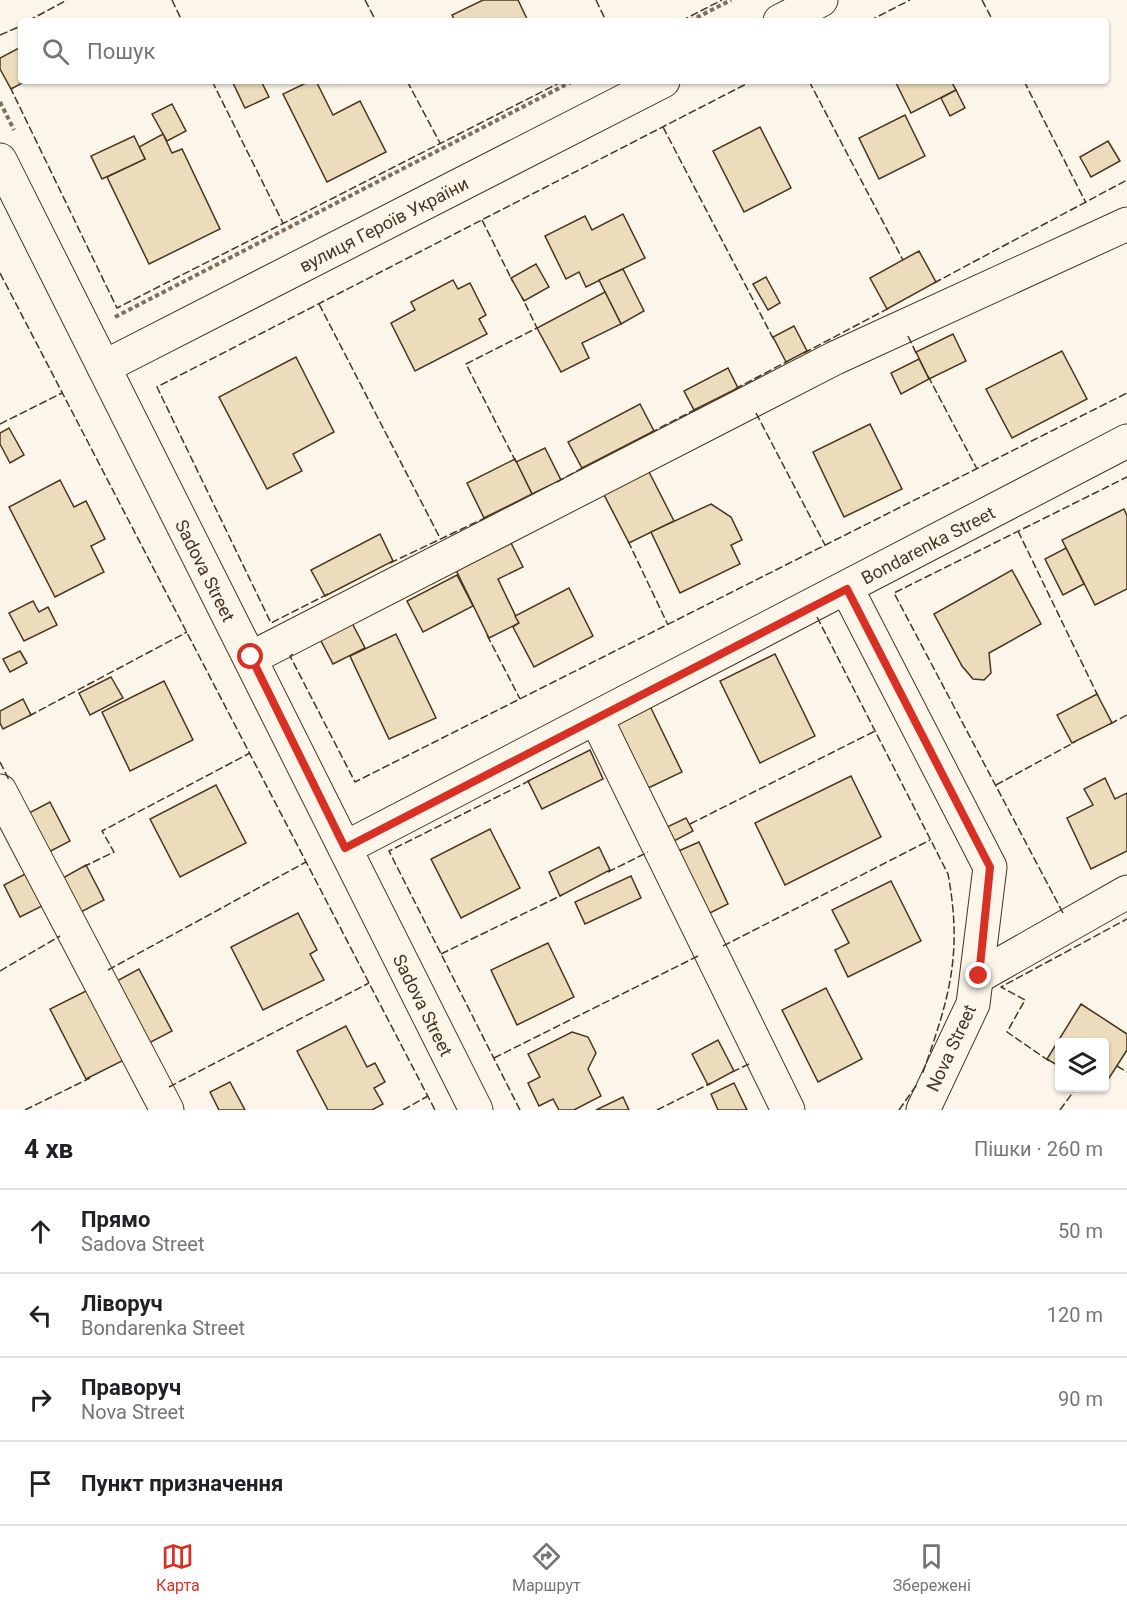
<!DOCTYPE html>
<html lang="uk">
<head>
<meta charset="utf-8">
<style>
	:root { --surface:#fff; --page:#f2f2f2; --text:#202124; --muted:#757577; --line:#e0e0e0; --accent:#d93025 }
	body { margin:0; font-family:Roboto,sans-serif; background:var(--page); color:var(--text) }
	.controls { position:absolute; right:18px; bottom:18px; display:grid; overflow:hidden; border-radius:6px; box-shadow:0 2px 4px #0004 }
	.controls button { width:54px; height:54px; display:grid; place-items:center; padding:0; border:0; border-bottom:2px solid var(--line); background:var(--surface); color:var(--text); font:30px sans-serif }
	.stop { position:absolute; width:18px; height:18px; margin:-14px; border:4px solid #d93025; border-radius:50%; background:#fff }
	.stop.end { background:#d93025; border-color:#fff; box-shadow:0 2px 6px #0008 }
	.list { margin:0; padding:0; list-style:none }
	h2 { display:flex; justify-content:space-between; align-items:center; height:78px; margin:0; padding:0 24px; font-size:26px }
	h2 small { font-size:20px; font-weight:400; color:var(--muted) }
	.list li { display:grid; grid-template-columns:39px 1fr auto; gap:18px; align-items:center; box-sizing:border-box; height:84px; padding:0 24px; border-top:2px solid var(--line) }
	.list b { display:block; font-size:22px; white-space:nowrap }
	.list p { margin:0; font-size:20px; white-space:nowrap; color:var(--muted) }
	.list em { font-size:20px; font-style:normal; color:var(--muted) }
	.icon { flex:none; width:33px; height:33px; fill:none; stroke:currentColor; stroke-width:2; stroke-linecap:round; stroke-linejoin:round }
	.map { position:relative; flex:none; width:1127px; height:1110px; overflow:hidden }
	.search { position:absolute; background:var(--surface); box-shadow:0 2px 4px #0004; left:18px; right:18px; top:18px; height:66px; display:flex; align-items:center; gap:15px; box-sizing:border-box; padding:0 21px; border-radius:6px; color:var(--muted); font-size:22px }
	.sheet { height:414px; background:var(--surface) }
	nav { display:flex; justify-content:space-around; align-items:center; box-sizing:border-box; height:84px; border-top:2px solid var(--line); background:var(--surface); font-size:16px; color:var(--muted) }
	nav a { display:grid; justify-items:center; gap:3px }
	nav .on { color:var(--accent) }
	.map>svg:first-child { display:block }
	.building { fill:#ecdcbc; stroke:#4a3520; stroke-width:1.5 }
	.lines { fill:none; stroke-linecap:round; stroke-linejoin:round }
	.minor-casing { stroke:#4a3520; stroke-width:35 }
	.path { stroke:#7f6f5c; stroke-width:4; stroke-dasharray:4.5 3; stroke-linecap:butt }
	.minor { stroke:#fbf6e9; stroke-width:33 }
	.fence { stroke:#4a3520; stroke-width:1.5; stroke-dasharray:8 3; stroke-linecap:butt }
	.route { stroke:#d93025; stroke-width:8 }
	.labels { text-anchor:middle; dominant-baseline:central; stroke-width:4.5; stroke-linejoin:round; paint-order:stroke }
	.street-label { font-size:18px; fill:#4a3520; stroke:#fbf6e9 }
</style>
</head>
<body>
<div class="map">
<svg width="1127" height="1110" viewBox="0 0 1127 1110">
	<rect width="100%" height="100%" fill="#fbf6e9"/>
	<g class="building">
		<path d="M483,0H518L528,21H455L452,15Z"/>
		<path d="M21,47V81H26L11,89L0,69V58Z"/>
		<path d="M232,81H261L269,97L245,108Z"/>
		<path d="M310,81H316L333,115L360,101L386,152L327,182L283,94Z"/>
		<path d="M895,81H951L956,90L911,113Z"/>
		<path d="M956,90L965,108L950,116L941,98Z"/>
		<path d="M172,104L186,131L167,141L152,114Z"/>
		<path d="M905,115L925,156L879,179L859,138Z"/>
		<path d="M760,127L791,188L744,212L713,151Z"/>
		<path d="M163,134L172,153L182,149L220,229L149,264L107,177L145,159L139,147Z"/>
		<path d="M134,136L145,159L102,179L91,156Z"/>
		<path d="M1108,141L1120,161L1091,177L1080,157Z"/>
		<path d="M623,214L645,258L586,287L579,272L566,279L545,236L585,216L592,230Z"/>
		<path d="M919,251L936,282L887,309L870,278Z"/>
		<path d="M536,264L549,287L524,301L511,278Z"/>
		<path d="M623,269L644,311L621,324L599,280Z"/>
		<path d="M766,277L780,303L768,310L753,284Z"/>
		<path d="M453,280L458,289L470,283L486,315L479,319L487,334L415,371L391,323L415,310L411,302Z"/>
		<path d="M605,292L621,324L582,343L589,358L561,372L537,328Z"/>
		<path d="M794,326L807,351L786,362L773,337Z"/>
		<path d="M953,334L966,361L929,379L916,352Z"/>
		<path d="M1062,351L1087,399L1012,438L986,389Z"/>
		<path d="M296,357L334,432L293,454L302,471L267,489L219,397Z"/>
		<path d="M919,359L929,379L901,394L891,373Z"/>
		<path d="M728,368L738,388L694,410L684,391Z"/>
		<path d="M640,404L654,431L582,468L568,442Z"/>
		<path d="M870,424L902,489L844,517L813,452Z"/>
		<path d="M9,428L24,455L10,463L0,444V433Z"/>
		<path d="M545,448L561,480L532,494L516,462Z"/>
		<path d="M515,459L532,494L484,518L467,483Z"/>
		<path d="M647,468L674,521L629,543L602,491Z"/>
		<path d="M60,480L74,507L86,501L105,539L91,546L104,572L55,597L9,507Z"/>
		<path d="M711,504L731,517L742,540L731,545L740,564L680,593L651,532Z"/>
		<path d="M1124,509L1127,516V589L1095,605L1062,540Z"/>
		<path d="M380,534L393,561L325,596L311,570Z"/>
		<path d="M509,539L523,567L498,579L519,623L489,638L455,568Z"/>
		<path d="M1066,548L1084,584L1063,595L1045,559Z"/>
		<path d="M1012,570L1041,624L989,653L991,673L984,680L973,679L962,666L934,614Z"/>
		<path d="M457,575L473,606L423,632L407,601Z"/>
		<path d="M569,588L593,636L534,667L513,627L519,623L515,616Z"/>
		<path d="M33,601L39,612L48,607L57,625L24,641L9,613Z"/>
		<path d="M352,623L365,648L333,664L320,639Z"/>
		<path d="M396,634L436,718L389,739L350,656Z"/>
		<path d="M20,651L27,663L10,672L3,659Z"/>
		<path d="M775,654L815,736L760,763L720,681Z"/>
		<path d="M111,677L123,698L90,715L79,693Z"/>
		<path d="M164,681L193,740L130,771L102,712Z"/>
		<path d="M1097,694L1112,723L1072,743L1057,715Z"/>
		<path d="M23,699L31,715L3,729L0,723V711Z"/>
		<path d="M649,704L682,772L642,791L610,724Z"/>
		<path d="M590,750L603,779L542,809L528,781Z"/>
		<path d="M851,776L881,837L785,885L755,823Z"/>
		<path d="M1105,778L1115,799L1127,793V851L1091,869L1067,818L1093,805L1084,789Z"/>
		<path d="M216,785L246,843L180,877L150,819Z"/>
		<path d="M50,802L70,841L47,853L27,814Z"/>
		<path d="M686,818L693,831L674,841L667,827Z"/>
		<path d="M490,829L520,888L461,918L431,859Z"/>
		<path d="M699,842L728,904L704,916L674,853Z"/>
		<path d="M599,847L610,870L560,896L549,872Z"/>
		<path d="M86,865L104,900L79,913L61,879Z"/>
		<path d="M27,873L44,905L20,917L4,885Z"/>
		<path d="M631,876L641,898L585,924L575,902Z"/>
		<path d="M891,881L921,941L848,977L835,950L849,943L832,910Z"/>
		<path d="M298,913L317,950L310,954L324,980L263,1010L231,947Z"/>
		<path d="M548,943L574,997L517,1025L491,970Z"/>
		<path d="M139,969L172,1031L147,1044L115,982Z"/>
		<path d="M826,988L862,1059L818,1082L782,1010Z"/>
		<path d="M88,990L124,1060L86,1079L50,1009Z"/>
		<path d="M1081,1004L1127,1034V1050L1104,1086V1042H1060V1067L1047,1059Z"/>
		<path d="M346,1026L367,1067L375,1063L385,1082L374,1088L383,1104L372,1110H328L297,1051Z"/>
		<path d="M572,1032L588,1037L596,1053L588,1069L601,1096L574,1110H559L553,1099L539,1106L528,1083L540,1077L528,1054Z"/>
		<path d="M718,1040L734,1071L708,1085L692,1054Z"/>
		<path d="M230,1082L245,1110H219L210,1092Z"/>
		<path d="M734,1083L747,1110H718L711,1094Z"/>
		<path d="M623,1097L629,1110H596Z"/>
	</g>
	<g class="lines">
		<defs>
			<g id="minor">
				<path d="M780,21L821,0"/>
				<path id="s1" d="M0,160L476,1110"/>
				<path id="s2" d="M104,367L663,81"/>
				<path d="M847,589L990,867L973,1004L923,1110"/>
				<path d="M251,658L835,358L1127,224"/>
				<path d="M596,718L788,1110"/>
				<path d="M0,791L167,1110"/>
				<path id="s3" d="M345,848L1127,441"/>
				<path d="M979,976L1127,892"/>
			</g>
		</defs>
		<use href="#minor" class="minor-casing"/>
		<g class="path">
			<path d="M690,21L731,0"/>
			<path d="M0,102L14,130"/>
			<path d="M115,317L573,81"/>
		</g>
		<use href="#minor" class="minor"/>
		<g class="fence">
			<path d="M172,0L182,21"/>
			<path d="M365,0L376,21"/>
			<path d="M596,0L606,21"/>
			<path d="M982,0L993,21"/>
			<path d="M28,21L67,0"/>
			<path d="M681,21L722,0"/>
			<path d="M869,21L910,0"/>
			<path d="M0,35L21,26"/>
			<path d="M212,81L283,223"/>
			<path d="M407,81L440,143"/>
			<path d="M809,81L903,260"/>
			<path d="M1024,81L1086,203"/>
			<path d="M13,88L11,89L117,308L563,81"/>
			<path d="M663,127L774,340"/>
			<path d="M482,220L513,282"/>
			<path d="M0,273L435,1110"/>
			<path d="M934,283L1127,180"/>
			<path d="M319,304L440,538"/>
			<path d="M908,336L917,355"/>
			<path d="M804,353L889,308"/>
			<path d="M928,376L977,469"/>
			<path d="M735,389L788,361"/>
			<path d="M756,413L825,545"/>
			<path d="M0,424L62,393"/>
			<path d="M650,433L698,408"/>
			<path d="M516,462L466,364L537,328L522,297"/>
			<path d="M557,482L586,466"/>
			<path d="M1018,531L1098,696"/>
			<path d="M628,541L668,625"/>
			<path d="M390,563L487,517"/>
			<path d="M328,594L271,623L157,387L752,81"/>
			<path d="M817,617L948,874C963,955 949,999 922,1075"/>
			<path d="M487,635L520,699"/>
			<path d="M293,654L290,656L355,782L1127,393"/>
			<path d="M29,716L187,632"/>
			<path d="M1110,724L1127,715"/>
			<path d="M0,762L9,780"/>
			<path d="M996,785L1075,742"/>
			<path d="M690,824L875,731"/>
			<path d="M83,867L114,852L102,831L250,753"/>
			<path d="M608,872L648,852"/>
			<path d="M1063,913L894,593L1127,477"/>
			<path d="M723,946L930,840"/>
			<path d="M441,954L562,895"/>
			<path d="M108,970L306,862"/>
			<path d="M0,971L60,936"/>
			<path d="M494,1058L698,956"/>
			<path d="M1049,1061L1007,1032L1025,1000L1001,987L1127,919"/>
			<path d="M1117,1066L1127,1072"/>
			<path d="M732,1072L751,1063"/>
			<path d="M169,1087L369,983"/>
			<path d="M25,1110L90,1078"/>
			<path d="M403,1110L428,1096"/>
			<path d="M520,1110L389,851L531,780"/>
			<path d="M657,1110L711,1083"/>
			<path d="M899,1110L918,1083"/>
			<path d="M1060,1110L1076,1088"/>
		</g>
	</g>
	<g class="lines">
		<path class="route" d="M251,657L345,848L847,589L990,867L979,976"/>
	</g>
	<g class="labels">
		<g class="street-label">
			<text stroke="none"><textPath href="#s2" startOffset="314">вулиця Героїв України</textPath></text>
			<text stroke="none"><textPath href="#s3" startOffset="657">Bondarenka Street</textPath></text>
			<text stroke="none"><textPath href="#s1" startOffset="459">Sadova Street</textPath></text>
			<text stroke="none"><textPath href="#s1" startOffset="945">Sadova Street</textPath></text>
			<text transform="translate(951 1048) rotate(-65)">Nova Street</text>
		</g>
	</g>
</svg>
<div class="controls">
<button><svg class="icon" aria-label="layers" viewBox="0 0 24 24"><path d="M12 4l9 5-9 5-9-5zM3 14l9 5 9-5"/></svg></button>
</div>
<div class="stop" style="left:251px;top:657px"></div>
<div class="stop end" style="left:979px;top:976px"></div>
<div class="search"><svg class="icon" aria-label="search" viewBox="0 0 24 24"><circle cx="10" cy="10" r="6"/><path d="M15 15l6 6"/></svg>Пошук</div>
</div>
<section class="sheet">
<h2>4 хв<small>Пішки · 260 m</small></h2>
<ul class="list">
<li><svg class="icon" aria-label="ahead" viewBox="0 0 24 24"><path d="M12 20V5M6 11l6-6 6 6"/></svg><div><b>Прямо</b><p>Sadova Street</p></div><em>50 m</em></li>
<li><svg class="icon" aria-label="left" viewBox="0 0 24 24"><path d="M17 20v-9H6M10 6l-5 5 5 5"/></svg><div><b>Ліворуч</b><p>Bondarenka Street</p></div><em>120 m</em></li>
<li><svg class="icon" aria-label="right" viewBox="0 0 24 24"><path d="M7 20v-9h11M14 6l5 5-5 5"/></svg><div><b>Праворуч</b><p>Nova Street</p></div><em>90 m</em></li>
<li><svg class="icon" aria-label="arrive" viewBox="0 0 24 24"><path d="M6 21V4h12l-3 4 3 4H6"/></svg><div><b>Пункт призначення</b></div></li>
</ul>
</section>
<nav>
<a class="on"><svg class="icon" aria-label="map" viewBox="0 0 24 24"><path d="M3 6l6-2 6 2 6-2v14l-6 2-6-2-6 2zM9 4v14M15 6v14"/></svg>Карта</a>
<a><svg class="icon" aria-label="directions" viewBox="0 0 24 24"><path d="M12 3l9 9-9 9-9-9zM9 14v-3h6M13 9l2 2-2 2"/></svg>Маршрут</a>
<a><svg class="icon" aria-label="saved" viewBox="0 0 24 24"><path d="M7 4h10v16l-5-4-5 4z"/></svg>Збережені</a>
</nav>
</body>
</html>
